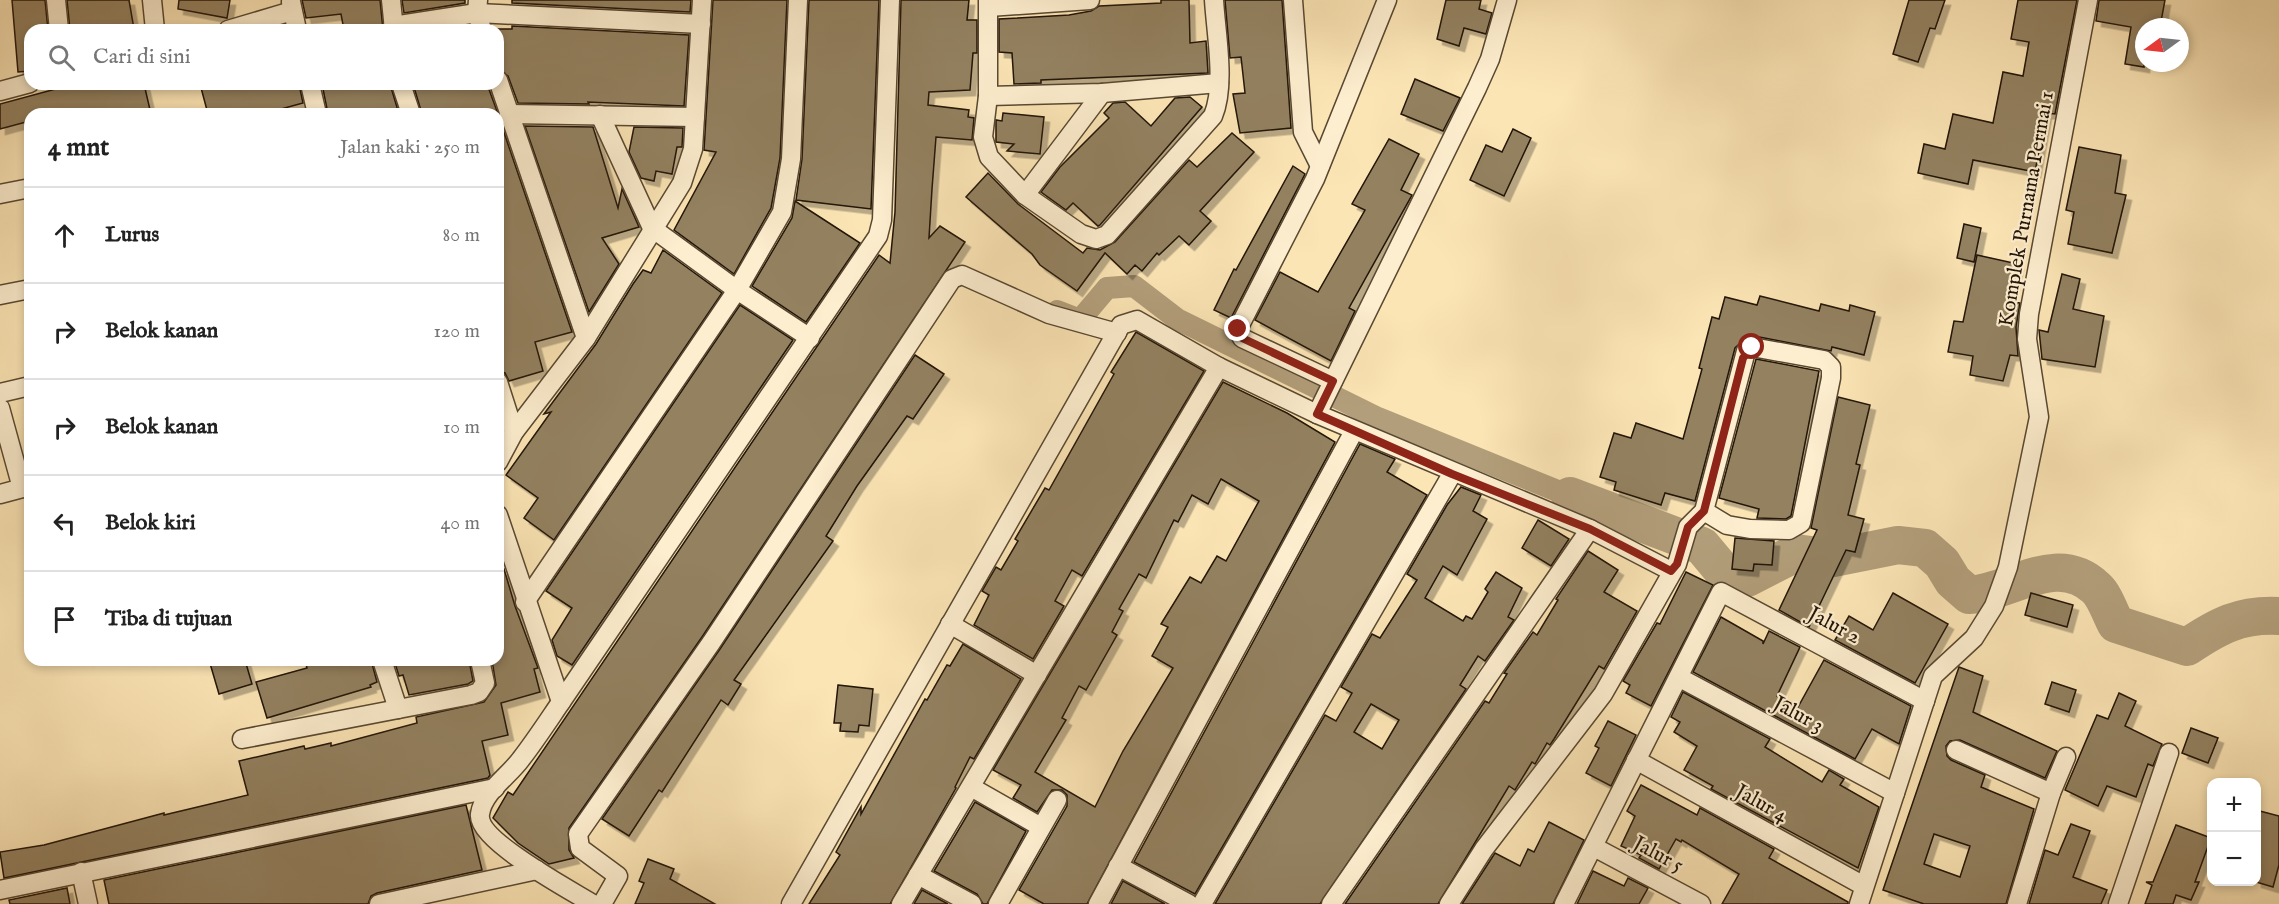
<!DOCTYPE html>
<html lang="id">
<head>
<meta charset="utf-8">
<style>
	:root { --surface:#fff; --page:#f6f6f6; --text:#222; --muted:#767676; --line:#e0e0e0 }
	body { margin:0; font-family:"IM FELL English",serif; background:var(--page); color:var(--text) }
	.controls { position:absolute; right:18px; bottom:18px; display:grid; overflow:hidden; border-radius:12px; box-shadow:0 3px 9px #0003 }
	.controls button { width:54px; height:54px; display:grid; place-items:center; padding:0; border:0; border-bottom:2px solid var(--line); background:var(--surface); color:var(--text); font:30px sans-serif }
	.compass { position:absolute; left:2135px; top:18px; width:54px; height:54px; border-radius:50%; background:var(--surface); box-shadow:0 3px 9px #0003; rotate:255deg }
	.stop { position:absolute; width:18px; height:18px; margin:-14px; border:4px solid #8f2418; border-radius:50%; background:#fff }
	.stop.end { background:#8f2418; border-color:#fff; box-shadow:0 2px 6px #0008 }
	.list { margin:0; padding:0; list-style:none }
	h2 { display:flex; justify-content:space-between; align-items:center; height:78px; margin:0; padding:0 24px; font-size:26px }
	h2 small { font-size:20px; font-weight:400; color:var(--muted) }
	.list li { display:grid; grid-template-columns:39px 1fr auto; gap:18px; align-items:center; box-sizing:border-box; height:96px; padding:0 24px; border-top:2px solid var(--line) }
	.list b { display:block; font-size:22px; white-space:nowrap }
	.list em { font-size:20px; font-style:normal; color:var(--muted) }
	.icon { flex:none; width:33px; height:33px; fill:none; stroke:currentColor; stroke-width:2; stroke-linecap:round; stroke-linejoin:round }
	.map { position:relative; flex:none; width:2279px; height:904px; overflow:hidden }
	.search { position:absolute; background:var(--surface); box-shadow:0 3px 9px #0003; left:24px; top:24px; width:480px; height:66px; display:flex; align-items:center; gap:15px; box-sizing:border-box; padding:0 21px; border-radius:18px; color:var(--muted); font-size:22px }
	.panel { position:absolute; background:var(--surface); box-shadow:0 3px 9px #0003; left:24px; top:108px; width:480px; height:558px; border-radius:18px }
	.map>svg:first-child { display:block }
	.lines { fill:none; stroke-linecap:round; stroke-linejoin:round }
	.canal { stroke:#b29e7a; stroke-width:22 }
	.river { stroke:#b29e7a; stroke-width:38 }
	.building { fill:#938161; stroke:#221407; stroke-width:1.5; fill-rule:evenodd; filter:url(#shadow) }
	.minor-casing { stroke:#584832; stroke-width:21 }
	.minor { stroke:#fdeecf; stroke-width:18 }
	.route { stroke:#8f2418; stroke-width:8 }
	.labels { text-anchor:middle; dominant-baseline:central; stroke-width:4.5; stroke-linejoin:round; paint-order:stroke }
	.street-label { font-size:21px; fill:#221407; stroke:#fdeecf }
</style>
</head>
<body>
<div class="map">
<svg width="2279" height="904" viewBox="0 0 2279 904">
	<defs>
		<filter id="shadow"><feDropShadow dx="5.5" dy="5.5" stdDeviation="0" flood-color="#0004"/></filter>
	</defs>
	<rect width="100%" height="100%" fill="#fce5b5"/>
	<filter id="stains"><feTurbulence type="fractalNoise" baseFrequency=".00333" numOctaves="4"/><feColorMatrix values="0 0 0 0 .2 0 0 0 0 .09 0 0 0 0 .02 0 0 0 .5 -.17"/></filter>
	<radialGradient id="worn" r=".72"><stop offset=".6" stop-color="#630" stop-opacity="0"/><stop offset="1" stop-color="#630" stop-opacity=".3"/></radialGradient>
	<g class="lines">
		<path class="canal" d="M1057,311L1080,320L1107,288L1134,286L1177,319L1378,418L1570,496"/>
		<path class="river" d="M1570,496L1702,546L1727,576L1747,578L1796,553L1833,558L1898,545L1925,548L1942,563L1953,581L1969,595C2012,592 2057,551 2096,588C2105,596 2110,613 2116,624L2187,647C2218,626 2240,614 2279,616"/>
	</g>
	<g class="building">
		<path d="M12,0H45L48,30H30V71L18,72Z"/>
		<path d="M67,0H129L134,29L70,30Z"/>
		<path d="M179,0H230L227,18L178,9Z"/>
		<path d="M302,0H380L383,30H344L341,14L306,18Z"/>
		<path d="M402,0H465V3L404,13Z"/>
		<path d="M512,0H691L690,12L512,3Z"/>
		<path d="M713,0H787L780,158L771,208L734,274L674,230L716,152L704,150Z"/>
		<path d="M809,0H879L871,209L796,200L802,159Z"/>
		<path d="M901,0H969L967,20H977V53H973L970,90L929,92L928,105L969,110L968,117L974,118L972,140L936,137L932,189L929,238L940,226L965,242L702,637L569,828V850L574,858L549,864L518,843L493,818L508,792L513,795L879,255L890,263L895,212Z"/>
		<path d="M1161,0H1189L1190,43L1206,41L1208,73L1041,80V83L1014,84L1012,53L999,52V19L1069,15L1091,11L1099,6L1161,3Z"/>
		<path d="M1225,0H1282L1291,128L1240,133L1233,94L1245,93L1241,57L1230,58Z"/>
		<path d="M1446,0H1481L1479,9L1492,13L1486,34L1464,28L1459,46L1437,39Z"/>
		<path d="M1909,0H1945L1935,29L1930,28L1918,62L1893,54Z"/>
		<path d="M2018,0H2077L2055,114L2046,113L2035,172L1973,160L1968,184L1918,173L1924,144L1945,149L1953,114L1993,123L2003,72L2023,76L2029,42L2011,39Z"/>
		<path d="M2099,0H2165L2160,27H2144V67L2125,64L2131,27L2096,21Z"/>
		<path d="M512,26L689,35L684,106L588,102L589,104L518,103L508,76L498,69V29H512Z"/>
		<path d="M1415,79L1460,98L1443,131L1401,114Z"/>
		<path d="M74,84H144L151,114H74L73,109L55,114H30V121L0,129V104Z"/>
		<path d="M200,84H299L303,103L263,114H208Z"/>
		<path d="M322,84H390L399,114H328Z"/>
		<path d="M413,84H487L498,114H422Z"/>
		<path d="M1190,97L1202,107L1100,225L1098,226L1073,203L1066,210L1041,192L1060,167L1109,118L1104,113L1113,103L1125,102L1151,126L1175,98Z"/>
		<path d="M1003,113L1044,117L1040,154L1007,151L1014,144L996,142V120L1002,121Z"/>
		<path d="M498,115L572,332L535,342L543,371L509,381L505,373L498,371Z"/>
		<path d="M525,126L593,127L618,208L622,189L639,227L602,238L619,264L589,312Z"/>
		<path d="M634,127L683,128L682,147H677L672,174L656,171L654,181L641,178L629,152Z"/>
		<path d="M1513,129L1531,138L1504,196L1470,180L1486,145L1502,152Z"/>
		<path d="M1232,133L1254,152L1200,211L1211,221L1189,245L1179,236L1159,255L1157,253L1142,271L1135,265L1127,274L1105,253L1077,291L1040,265L1032,254L966,197L988,173L1018,204L1083,253L1087,248L1100,250L1115,242L1189,160L1197,167Z"/>
		<path d="M1389,139L1419,154L1401,190L1412,195L1349,308L1355,311L1331,361L1255,320L1280,272L1318,292L1365,210L1352,204Z"/>
		<path d="M2079,147L2121,155L2115,193L2126,195L2112,253L2068,244L2074,212L2066,210Z"/>
		<path d="M1293,166L1305,174L1231,318L1214,310L1234,269L1236,270Z"/>
		<path d="M795,201L860,243L806,322L752,286L792,218Z"/>
		<path d="M1964,224L1981,228L1974,262L1957,258Z"/>
		<path d="M663,250L722,293L554,540L524,518L538,498L506,475L551,412L544,414L596,344L633,284L643,270L651,273Z"/>
		<path d="M1977,255L2018,264L2010,301L2020,303L2016,327L2018,356L2010,355L2003,381L1970,375L1973,356L1948,352L1954,321L1963,322Z"/>
		<path d="M2062,274L2080,279L2073,309L2104,316L2095,367L2042,359L2039,330L2048,332Z"/>
		<path d="M1760,296L1819,311L1821,304L1849,311L1850,305L1875,312L1864,355L1832,347L1831,351L1754,336L1746,338L1735,348L1695,501L1665,493L1661,505L1614,490L1616,482L1600,477L1614,433L1631,438L1636,423L1683,439L1702,369L1699,368L1712,317L1719,319L1725,297L1757,305Z"/>
		<path d="M740,305L793,340L572,665L557,656L552,640L572,608L546,591Z"/>
		<path d="M1136,332L1204,371L1082,576L1072,570L1055,601L1064,606L1033,659L974,625L989,595L982,591L996,567L1001,570L1018,541L1015,539L1045,488L1049,490L1114,374L1111,372Z"/>
		<path d="M915,355L944,374L913,419L907,416L857,486L826,536L833,541L734,680L741,684L728,705L721,700L662,792L659,790L629,836L602,819L720,649Z"/>
		<path d="M1756,359L1819,371L1791,516L1786,519L1757,518L1759,509L1719,498Z"/>
		<path d="M1223,382L1287,413L1335,442L1087,904H1044L1019,890L1067,806V795L1062,790H1052L1037,812L1013,798L1021,785L993,770ZM1221,479L1259,501L1226,561L1217,556L1201,583L1190,577L1161,624L1168,627L1152,656L1173,668L1123,751L1095,807L1035,772L1066,720L1062,718L1079,686L1086,690L1117,635L1112,632L1123,611L1119,609L1139,574L1146,578L1174,520L1178,522L1192,495L1208,504Z"/>
		<path d="M1838,397L1870,405L1856,464L1860,465L1848,515L1864,519L1855,552L1846,550L1809,627L1779,610L1817,530L1811,528Z"/>
		<path d="M1360,444L1395,459L1387,472L1427,495L1195,894L1134,862Z"/>
		<path d="M1461,487L1481,495L1473,511L1487,519L1457,575L1443,566L1425,598L1463,621L1466,616L1472,619L1488,592L1485,589L1496,572L1522,588L1508,617L1514,620L1485,661L1478,656L1460,685L1466,689L1320,904H1215L1325,715L1336,721L1352,693L1341,687L1372,634L1380,638L1417,580L1407,574L1447,505ZM1371,704L1399,720L1382,749L1354,732Z"/>
		<path d="M1538,520L1569,539L1551,566L1522,548Z"/>
		<path d="M1735,538L1774,541L1772,565L1754,564L1753,571L1732,569Z"/>
		<path d="M1588,551L1618,570L1604,592L1637,611L1604,669L1599,666L1554,739L1550,745L1547,743L1535,764L1532,762L1515,790L1509,786L1438,904H1345L1485,701L1489,703L1507,674L1504,673L1533,632L1537,635L1558,600L1556,599Z"/>
		<path d="M504,569L515,606L538,668L534,669L540,692L501,703L508,735L482,741L490,775L488,778L4,878L0,852L44,845L164,813V815L248,795L239,761L304,746L305,749L331,743V746L417,723L416,717L484,702L496,685L492,660H498V572Z"/>
		<path d="M1686,572L1713,585L1651,706L1626,693L1630,685L1623,681L1657,623L1660,624Z"/>
		<path d="M1893,593L1948,624L1915,683L1835,640L1849,616L1873,630Z"/>
		<path d="M2031,593L2073,605L2067,627L2025,615Z"/>
		<path d="M1721,617L1763,641V644L1769,631L1800,647L1777,696L1798,707L1824,660L1911,706L1899,744L1872,729L1855,759L1693,672Z"/>
		<path d="M963,644L1021,679L974,759L970,757L955,787L956,788L890,904H809L840,855L836,852L861,807V814L925,699L927,700L947,665L950,666Z"/>
		<path d="M209,660H245L252,684L219,694Z"/>
		<path d="M305,660H371L377,682L370,685L371,687L267,718L256,682L307,668Z"/>
		<path d="M394,660H469L473,681L468,684L409,695L403,675L399,676Z"/>
		<path d="M1959,667L1983,676L1973,712L2057,751L2045,778L1960,740L1950,741L1946,746L1947,756L1951,760L1985,775L1981,787L2034,809L2006,904H1924L1883,890ZM1934,834L1970,846L1960,877L1924,864Z"/>
		<path d="M2052,682L2076,690L2069,712L2045,704Z"/>
		<path d="M838,685L873,689L869,726L859,725L858,732L840,731L841,723H834Z"/>
		<path d="M1683,692L1770,739L1765,747L1822,782L1829,770L1844,779L1840,785L1879,807L1858,868L1711,789L1713,786L1684,770L1697,746L1674,732L1680,722L1671,717Z"/>
		<path d="M2119,693L2136,701L2125,726L2162,744L2153,766L2148,764L2136,797L2107,786L2098,806L2065,790L2097,715L2108,719Z"/>
		<path d="M1608,721L1636,735L1611,786L1586,773L1599,748L1595,746Z"/>
		<path d="M2191,728L2218,738L2208,763L2182,753Z"/>
		<path d="M1641,785L1697,815L1700,808L1774,849L1769,858L1848,902V904H1722L1739,874L1682,840L1681,842L1676,839L1659,869L1639,858L1641,855L1621,846L1635,816L1627,811Z"/>
		<path d="M975,802L1026,831L987,904H983L977,894L934,871Z"/>
		<path d="M466,805L482,870L377,893L371,896L368,904H109L104,880Z"/>
		<path d="M2256,810L2279,816V865L2273,887L2256,882Z"/>
		<path d="M1549,822L1584,840L1553,904H1462L1495,853L1520,866L1528,849L1534,852Z"/>
		<path d="M2071,824L2090,831L2073,877L2107,890L2101,904H2029L2045,850L2058,855Z"/>
		<path d="M2176,825L2211,838L2195,882H2199L2191,900L2176,895L2173,904H2145L2152,885L2146,882H2153Z"/>
		<path d="M648,859L674,869L670,879L715,904H635L644,883L639,881Z"/>
		<path d="M1593,871L1624,886L1628,878L1648,888L1639,904H1577Z"/>
		<path d="M1123,881L1165,904H1111Z"/>
		<path d="M67,888L70,904H10L9,900Z"/>
		<path d="M922,890L948,904H914Z"/>
	</g>
	<g class="lines">
		<defs>
			<g id="minor">
				<path d="M56,0L59,30"/>
				<path d="M152,0L155,30"/>
				<path d="M391,0L394,30"/>
				<path d="M478,0L477,13L482,30"/>
				<path d="M988,0V96L983,137L989,157L1025,195L1081,234L1096,239L1107,235L1213,116C1226,85 1216,34 1214,0"/>
				<path d="M1293,0L1303,132L1320,166"/>
				<path d="M291,2L297,30"/>
				<path d="M989,7L1090,0"/>
				<path d="M393,26L477,13L701,24"/>
				<path d="M228,30L292,11"/>
				<path d="M498,80L586,338"/>
				<path d="M310,84L317,114"/>
				<path d="M401,84L411,114"/>
				<path d="M0,91L30,83"/>
				<path d="M988,96L1102,93L1219,83"/>
				<path d="M509,114L695,117"/>
				<path d="M600,115L652,228L737,290L810,338"/>
				<path d="M0,194L30,188"/>
				<path d="M1025,195L1102,93"/>
				<path d="M0,295L30,289"/>
				<path d="M1333,381L1242,338L1238,329L1315,179L1387,0"/>
				<path d="M498,382L514,432"/>
				<path d="M0,393L30,386"/>
				<path d="M0,408L22,488"/>
				<path d="M1317,414L1477,88L1490,59L1507,0"/>
				<path d="M498,462L514,432L586,338L682,183L693,149L702,0"/>
				<path d="M0,494L30,486"/>
				<path d="M498,515L561,702"/>
				<path d="M525,602L737,290L782,212L791,159L798,0"/>
				<path d="M950,624L1037,675"/>
				<path d="M382,660L398,709"/>
				<path d="M1680,678L1895,793"/>
				<path d="M242,739L471,695L479,692L485,683L480,660"/>
				<path d="M1956,750L2051,793"/>
				<path d="M1636,760L1864,886"/>
				<path d="M971,787L1041,827"/>
				<path d="M1594,847L1701,904"/>
				<path d="M1118,866L1189,904"/>
				<path d="M81,872L88,904"/>
				<path d="M918,875L972,904"/>
				<path d="M0,890L495,788"/>
				<path d="M379,904L537,870"/>
				<path d="M593,904C572,891 476,840 480,814C483,792 509,776 521,759C535,741 548,721 561,702L878,236L882,220L890,0"/>
				<path d="M602,904L618,876L580,848L578,834L711,643L952,279L962,275L1049,314L1117,333"/>
				<path d="M791,904L1121,325L1137,320L1219,367L1317,414L1590,529L1671,571"/>
				<path d="M901,904L1219,367"/>
				<path d="M998,904L1057,800"/>
				<path d="M1098,904L1354,431"/>
				<path d="M1202,904L1452,474"/>
				<path d="M1331,904L1590,529"/>
				<path d="M1449,904L1484,849L1603,694L1677,564L1688,527L1704,511L1746,351L1752,347L1824,360L1831,367V378L1801,523L1789,530L1750,529L1727,525L1704,511"/>
				<path d="M1564,904L1721,592L1925,701"/>
				<path d="M1859,904L1933,676L1974,638L1994,606L2008,567L2039,417L2027,339L2029,314L2088,0"/>
				<path d="M2017,904L2051,793L2066,757"/>
				<path d="M2118,904L2169,753"/>
			</g>
		</defs>
		<use href="#minor" class="minor-casing"/>
		<use href="#minor" class="minor"/>
	</g>
	<g class="lines">
		<path class="route" d="M1238,329L1242,338L1333,381L1317,414L1452,474L1590,529L1671,571L1677,564L1688,527L1704,511L1743,358L1752,347"/>
	</g>
	<g class="labels">
		<g class="street-label">
			<text transform="translate(2027 209) rotate(-80)">Komplek Purnama Permai 1</text>
			<text transform="translate(1834 626) rotate(28)">Jalur 2</text>
			<text transform="translate(1798 715) rotate(28)">Jalur 3</text>
			<text transform="translate(1761 804) rotate(29)">Jalur 4</text>
			<text transform="translate(1658 855) rotate(28)">Jalur 5</text>
		</g>
	</g>
	<rect width="100%" height="100%" filter="url(#stains)"/>
	<rect width="100%" height="100%" fill="url(#worn)"/>
</svg>
<div class="controls">
<button>+</button>
<button>−</button>
</div>
<svg class="compass" viewBox="-18 -18 36 36"><path d="M0-13l5 13h-10z" fill="#e53935"/><path d="M0 13l5-13h-10z" fill="#767676"/></svg>
<div class="stop" style="left:1752px;top:347px"></div>
<div class="stop end" style="left:1238px;top:329px"></div>
<div class="search"><svg class="icon" aria-label="search" viewBox="0 0 24 24"><circle cx="10" cy="10" r="6"/><path d="M15 15l6 6"/></svg>Cari di sini</div>
<section class="panel">
<h2>4 mnt<small>Jalan kaki · 250 m</small></h2>
<ul class="list">
<li><svg class="icon" aria-label="ahead" viewBox="0 0 24 24"><path d="M12 20V5M6 11l6-6 6 6"/></svg><div><b>Lurus</b></div><em>80 m</em></li>
<li><svg class="icon" aria-label="right" viewBox="0 0 24 24"><path d="M7 20v-9h11M14 6l5 5-5 5"/></svg><div><b>Belok kanan</b></div><em>120 m</em></li>
<li><svg class="icon" aria-label="right" viewBox="0 0 24 24"><path d="M7 20v-9h11M14 6l5 5-5 5"/></svg><div><b>Belok kanan</b></div><em>10 m</em></li>
<li><svg class="icon" aria-label="left" viewBox="0 0 24 24"><path d="M17 20v-9H6M10 6l-5 5 5 5"/></svg><div><b>Belok kiri</b></div><em>40 m</em></li>
<li><svg class="icon" aria-label="arrive" viewBox="0 0 24 24"><path d="M6 21V4h12l-3 4 3 4H6"/></svg><div><b>Tiba di tujuan</b></div></li>
</ul>
</section>
</div>
</body>
</html>
